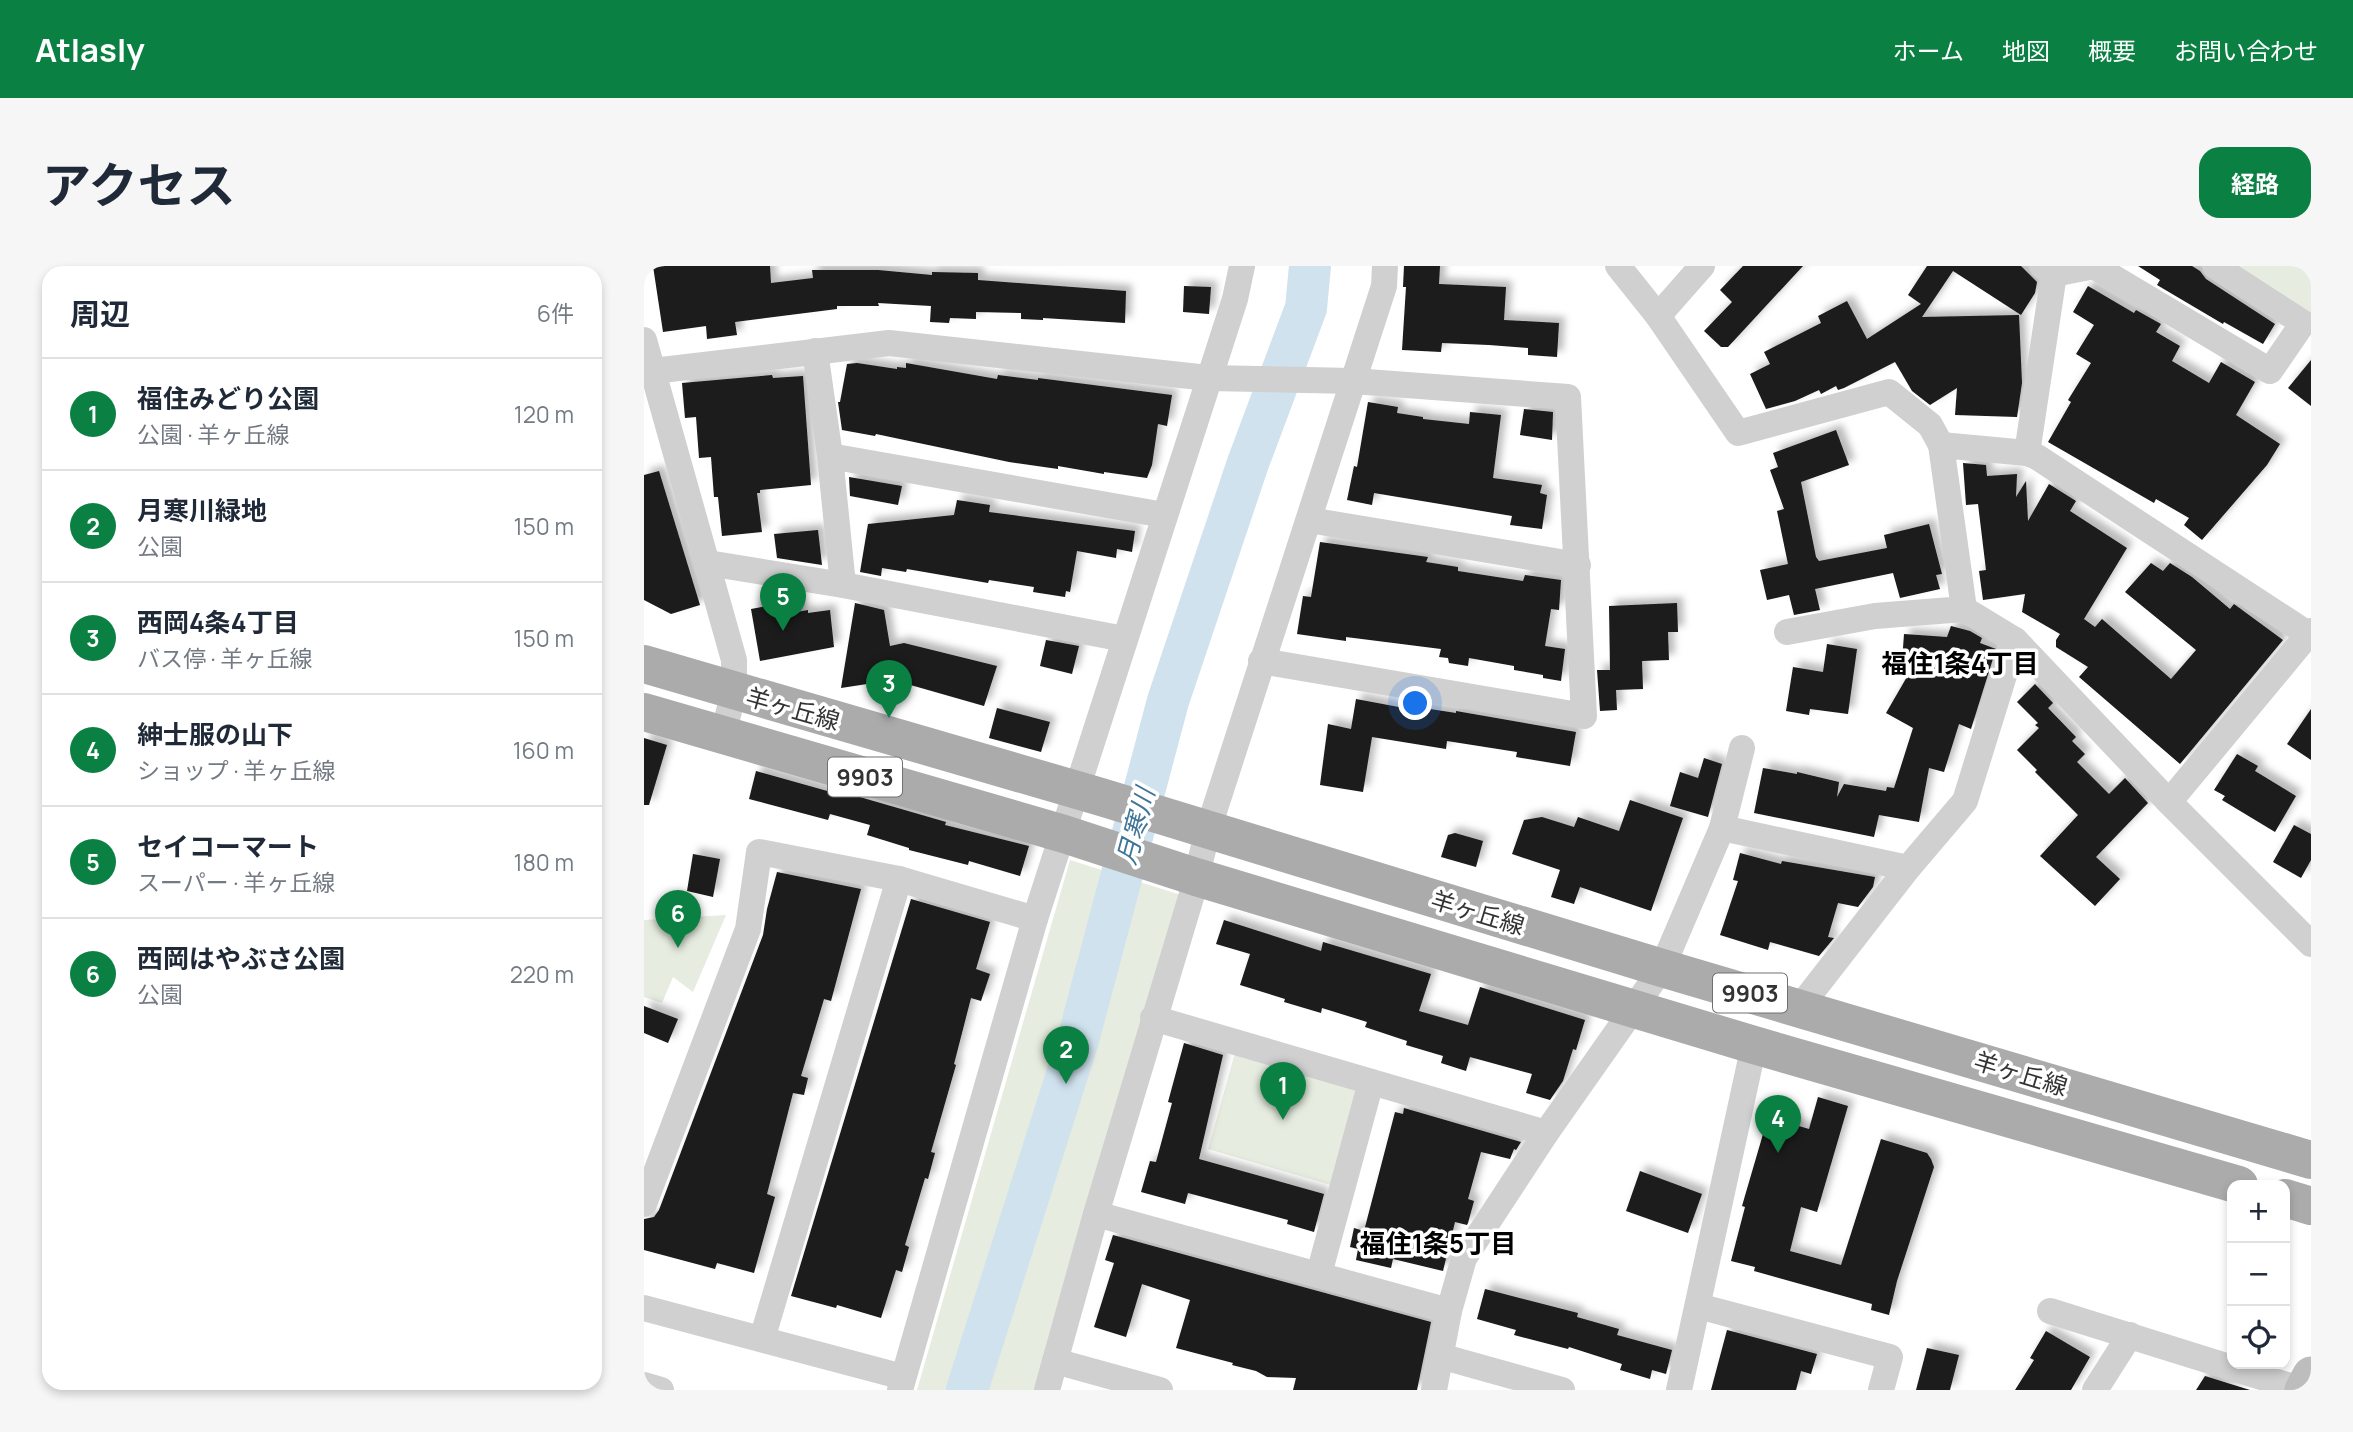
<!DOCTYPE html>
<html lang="ja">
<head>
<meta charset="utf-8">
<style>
	:root { --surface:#fff; --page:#f6f6f7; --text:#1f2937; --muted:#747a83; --line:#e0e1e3; --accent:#0b8043 }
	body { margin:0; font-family:Manrope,"Noto Sans JP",sans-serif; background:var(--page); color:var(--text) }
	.controls { position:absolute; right:21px; bottom:21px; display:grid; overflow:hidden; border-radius:14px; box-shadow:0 4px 10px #0003 }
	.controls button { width:63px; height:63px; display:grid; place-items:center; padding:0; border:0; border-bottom:2px solid var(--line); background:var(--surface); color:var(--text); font:35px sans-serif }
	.you { position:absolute; left:772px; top:438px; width:24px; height:24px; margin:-18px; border:5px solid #fff; border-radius:50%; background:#1a73e8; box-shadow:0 0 0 10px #1a73e833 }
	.badge { display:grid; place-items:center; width:46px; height:46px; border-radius:50%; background:var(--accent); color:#fff; font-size:23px; font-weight:700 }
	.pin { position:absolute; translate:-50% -58px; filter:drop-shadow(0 2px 4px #0008) }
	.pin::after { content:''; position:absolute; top:37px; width:24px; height:21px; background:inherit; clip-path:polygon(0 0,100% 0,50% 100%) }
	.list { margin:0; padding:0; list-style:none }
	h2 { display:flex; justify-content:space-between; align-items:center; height:91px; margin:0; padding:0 28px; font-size:30px }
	h2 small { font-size:23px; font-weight:400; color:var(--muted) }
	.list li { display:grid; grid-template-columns:46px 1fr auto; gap:21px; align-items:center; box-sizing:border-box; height:112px; padding:0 28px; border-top:2px solid var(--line) }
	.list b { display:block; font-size:26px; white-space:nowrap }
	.list p { margin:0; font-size:23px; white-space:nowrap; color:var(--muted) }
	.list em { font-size:23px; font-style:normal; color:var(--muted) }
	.icon { flex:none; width:38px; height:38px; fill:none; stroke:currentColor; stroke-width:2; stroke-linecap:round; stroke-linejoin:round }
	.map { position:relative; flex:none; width:1667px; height:1124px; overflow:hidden; border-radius:21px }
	header { display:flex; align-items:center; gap:42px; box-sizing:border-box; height:98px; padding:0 35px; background:var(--accent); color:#fff }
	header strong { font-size:33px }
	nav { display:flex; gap:38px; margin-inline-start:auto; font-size:24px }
	.intro { display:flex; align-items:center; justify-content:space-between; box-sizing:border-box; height:168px; padding:0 42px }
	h1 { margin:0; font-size:49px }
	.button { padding:18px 32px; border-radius:21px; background:var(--accent); color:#fff; font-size:24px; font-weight:700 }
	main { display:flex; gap:42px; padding:0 42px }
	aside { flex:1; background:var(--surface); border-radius:21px; box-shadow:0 4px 10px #0003 }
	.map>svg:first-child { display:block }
	.green { fill:#e6ecdf }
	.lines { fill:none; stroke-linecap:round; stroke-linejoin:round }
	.river { stroke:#cfe2ee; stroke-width:42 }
	.building { fill:#1a1a1a; filter:url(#shadow) }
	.street { stroke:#d0d0d0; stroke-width:26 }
	.secondary { stroke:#bdbdbd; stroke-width:37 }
	.primary { stroke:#ababab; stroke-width:38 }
	.labels { text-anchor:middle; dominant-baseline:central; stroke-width:7; stroke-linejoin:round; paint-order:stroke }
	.shield { fill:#fff; stroke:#707070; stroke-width:2 }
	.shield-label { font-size:23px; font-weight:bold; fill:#333 }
	.street-label { font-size:24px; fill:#333; stroke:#fff }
	.neighbourhood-label { font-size:26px; font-weight:bold; fill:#000; stroke:#fff }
	.water-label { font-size:26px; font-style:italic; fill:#3f7597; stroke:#fff }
</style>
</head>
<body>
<header>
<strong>Atlasly</strong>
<nav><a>ホーム</a><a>地図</a><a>概要</a><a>お問い合わせ</a></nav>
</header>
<div class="intro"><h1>アクセス</h1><a class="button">経路</a></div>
<main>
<aside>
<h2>周辺<small>6件</small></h2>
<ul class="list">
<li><span class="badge">1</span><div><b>福住みどり公園</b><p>公園 · 羊ヶ丘線</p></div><em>120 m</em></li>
<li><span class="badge">2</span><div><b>月寒川緑地</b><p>公園</p></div><em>150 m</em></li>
<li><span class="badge">3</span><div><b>西岡4条4丁目</b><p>バス停 · 羊ヶ丘線</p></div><em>150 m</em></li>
<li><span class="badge">4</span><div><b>紳士服の山下</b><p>ショップ · 羊ヶ丘線</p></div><em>160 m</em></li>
<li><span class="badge">5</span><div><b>セイコーマート</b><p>スーパー · 羊ヶ丘線</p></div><em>180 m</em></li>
<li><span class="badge">6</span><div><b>西岡はやぶさ公園</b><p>公園</p></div><em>220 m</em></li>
</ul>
</aside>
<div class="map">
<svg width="1667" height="1124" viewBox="0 0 1667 1124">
	<defs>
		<filter id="shadow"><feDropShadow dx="6" dy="-6" stdDeviation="3.5" flood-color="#0004"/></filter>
	</defs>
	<rect width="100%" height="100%" fill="#fff"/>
	<g class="green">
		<path d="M1593,0H1667V48Z"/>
		<path d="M426,594L537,629L393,1124H273Z"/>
		<path d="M82,649L49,726L29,711L18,737L0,731V654Z"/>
		<path d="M593,780L712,825L690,920L564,883Z"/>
	</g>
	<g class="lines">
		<path class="river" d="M323,1124L434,774L524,435L604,197L662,42L666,0"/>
	</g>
	<g class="building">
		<path d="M9,0H126L127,17L169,12L168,4H234L288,9V6L334,7V14L482,25L481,57L399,52V54L377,53V47L332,46V53L306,52L305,57L286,56L287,40L234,37L235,40H193V43L91,56L93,69L63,73L62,60L19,66Z"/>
		<path d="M760,0H796L795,18L862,21L860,54L915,57L913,91L884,89V82L845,79L798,77L797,86L758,84L762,21H759Z"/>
		<path d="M1099,0H1159L1084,81H1077L1060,65L1088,36L1076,24Z"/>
		<path d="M1283,0H1377L1393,16L1391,27L1377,49L1309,5L1278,51L1375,49L1378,117L1373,151L1311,149L1313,122L1286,139L1268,125L1251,96L1200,122L1194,124L1192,120L1177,128L1175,124L1151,135L1122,143L1106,108L1126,98L1120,86L1177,57L1174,50L1203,35L1223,73L1277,38L1264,29Z"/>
		<path d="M1494,0H1548L1556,5L1562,13L1631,58L1619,78L1580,56L1579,58L1513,19L1516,14Z"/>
		<path d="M540,20L567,21L565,48L539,46Z"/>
		<path d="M1444,20L1490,47L1492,44L1517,58L1512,66L1536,80L1528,95L1565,117L1577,96L1611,116L1592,149L1636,178L1623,199L1558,274L1540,259L1545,252L1512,233L1510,237L1404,176L1427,136L1424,134L1447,97L1432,88L1450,59L1429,46Z"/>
		<path d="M1667,94V140L1644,122Z"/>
		<path d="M213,97L253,103V101L262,102V97L353,113L354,109L394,114V112L528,129L523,160L514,158L508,199L503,212L460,206V208L414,200V203L365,196L232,168L231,170L198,164L194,136H196L203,98Z"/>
		<path d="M128,109L129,112L159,110L167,219L116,224V227H113L118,266L78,270L74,231H70L67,191L55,192L52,151L41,152L38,117Z"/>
		<path d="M724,136L754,141L753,147L779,151V153L825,158L826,146L857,149L849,212L898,219L896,227L903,229L898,263L866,259L868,250L730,227L728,239L703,234L710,200L713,201Z"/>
		<path d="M880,143L909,146L908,174L876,169Z"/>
		<path d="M1192,164L1205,199L1157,216L1172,291L1175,295L1243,282L1240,269L1285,258L1298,308L1292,309L1296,323L1256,332L1249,307L1171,323L1176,344L1150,349L1145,329L1123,334L1116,304L1144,298L1133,245L1140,243L1126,204L1134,201L1129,187Z"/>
		<path d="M1319,197L1342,199L1343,210L1373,208L1372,231L1382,215L1384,255L1405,218L1432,235L1426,245L1483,282L1440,353L1451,361L1458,353L1527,413L1552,384L1481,326L1507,297L1519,305L1526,297L1548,311L1586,343L1590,338L1639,374L1536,498L1435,411L1444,401L1412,381V374L1416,368L1378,346L1381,328L1339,334L1335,305L1342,304L1334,238L1322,239Z"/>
		<path d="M15,205L56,339L27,348L0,334V209Z"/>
		<path d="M205,211L258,220L254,239L206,230Z"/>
		<path d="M313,234L346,239L345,246L491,265L488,286L473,283L472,292L433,285L426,326L422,325L421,331L389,326L390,321L345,314L344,317L263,303L262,306L238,302L237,310L216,306L224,258L310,249Z"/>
		<path d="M174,264L178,299L133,292L130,268Z"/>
		<path d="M676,276L784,291L782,296L814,301V305L879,315L881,309L917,314L915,344L907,343L901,380L921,383L917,415L899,412V409L870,404V400L825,392L824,400L805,397L804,392L795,391L797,383L702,371V375L653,368L659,330L667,331Z"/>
		<path d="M150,335L153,346L164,344V347L186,344L190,381L116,395L107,343Z"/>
		<path d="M211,337L240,344L246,380L260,377L353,400L340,440L249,414L197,422Z"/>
		<path d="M1033,337L1034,366H1024L1025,394L998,395L999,423L972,424L973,444L956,445L953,404H966L965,340Z"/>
		<path d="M1307,360L1326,365L1338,372L1336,377L1352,383L1327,463L1315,458L1300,506L1285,502L1275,556L1235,549L1230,571L1110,547L1119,502L1153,508V506L1195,516L1193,531L1200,518L1242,525L1243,521L1250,522L1269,462L1242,447L1271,397L1258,396L1260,368L1303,371Z"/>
		<path d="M402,374L435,380L428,408L396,400Z"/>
		<path d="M1183,378L1213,383L1204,448L1166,443L1165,449L1142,445L1149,401L1179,406Z"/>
		<path d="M1391,418L1409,437L1404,442L1432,471L1428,475L1441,488L1433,496L1465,528L1481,512L1504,537L1452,591L1476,613L1451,640L1396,590L1434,549L1391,506L1393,504L1373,484L1395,462L1391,459L1394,457L1373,436Z"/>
		<path d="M712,433L760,442V439L812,447V445L932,466L926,500L872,491L873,486L803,475L802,483L728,471L719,526L676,519L684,458L707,463Z"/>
		<path d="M353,442L406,456L397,486L345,472Z"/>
		<path d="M1667,443V494L1643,478Z"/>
		<path d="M0,472L23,479L5,539H0Z"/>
		<path d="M1593,488L1614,500L1611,505L1652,530L1631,566L1578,534L1581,530L1570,524Z"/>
		<path d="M1060,492L1078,498L1064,551L1026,540L1036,506L1054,512Z"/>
		<path d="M112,505L194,528L195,525L302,556L301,559L385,580L376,610L325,595L324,599L265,584V582L223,569L226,559L186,548L184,554L105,533Z"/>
		<path d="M986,534L1039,552L1007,645L936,621L930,638L907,631L916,604L868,588L880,554L898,551L930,561L934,551L975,565Z"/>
		<path d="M1650,559L1667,568V594L1657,612L1629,596Z"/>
		<path d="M811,567L839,575L832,601L797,591L804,569Z"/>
		<path d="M1096,587L1137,598L1138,595L1231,611L1229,621L1214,641L1194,637L1184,671L1190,672L1175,690L1126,676L1124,684L1076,669L1094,615L1089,614Z"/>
		<path d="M49,588L76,593L69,631L43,625Z"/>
		<path d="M133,606L217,623L187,735L180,733L157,810L164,812L160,829L149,827L123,928L131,931L110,1007L73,997L71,1003L0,984V953L10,951L15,944L119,669L123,643Z"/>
		<path d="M267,633L346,656L332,703L346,708L337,735L327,732L310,798L312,799L287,886L291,887L284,913L281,912L261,979L265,981L258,1006L252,1004L237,1052L193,1039L192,1042L147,1030Z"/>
		<path d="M580,654L677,685L679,676L787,708L775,745L824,759L836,721L941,754L932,784L929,783L919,815L906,834L882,827L888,808L826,791L822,805L797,797L799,790L762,779L763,775L721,761L723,756L678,742L677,747L640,736L641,733L596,719L606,688L572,678Z"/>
		<path d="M0,740L34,753L24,777L0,767Z"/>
		<path d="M540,777L579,789L555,893L680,928L670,966L643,958L644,954L544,927L541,938L497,926L506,895L512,896L528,837L524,836Z"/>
		<path d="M1174,831L1204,840L1173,946L1157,941L1146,985L1197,999L1237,873L1283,887L1287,893L1290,901L1253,1015L1245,1049L1227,1044L1228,1038L1110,1005L1111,1001L1087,995L1101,941L1098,940L1124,851L1165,863Z"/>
		<path d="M760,842L877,876L872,884L870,883L866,893L837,886L824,933L830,935L824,957L823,959L811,956L799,1005L749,993L747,1002L712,994L714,983L706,981L710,962L720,965L751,846L759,848Z"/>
		<path d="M996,905L1058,928L1044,967L982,945Z"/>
		<path d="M469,969L787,1056L773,1124H649L652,1112L623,1111L612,1105L588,1099L589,1097L532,1082L546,1034L498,1018L482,1071L450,1061L470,997L461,994Z"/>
		<path d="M841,1023L934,1047L933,1051L975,1063L973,1069L1028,1084L1022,1108L1008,1104L1006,1113L976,1104L978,1098L925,1081L924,1083L870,1069L872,1064L833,1053Z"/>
		<path d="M1083,1064L1173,1088L1167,1108L1157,1105L1152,1124H1067Z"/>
		<path d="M1402,1065L1446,1091L1427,1124H1371L1390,1094L1386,1092Z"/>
		<path d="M1283,1082L1315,1089L1306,1124H1272Z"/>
		<path d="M1561,1110L1606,1124H1552Z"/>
	</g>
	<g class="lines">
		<g class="street">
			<path d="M974,0L1014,50L1094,167L1245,126L1286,159L1297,179"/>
			<path d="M1410,8L1450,0L1626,105L1659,57L1571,0"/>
			<path d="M1014,50L1058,0"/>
			<path d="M0,74L90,394V425L79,469"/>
			<path d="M171,85L186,190L520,249"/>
			<path d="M9,105L245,77L564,112L709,115L924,131L940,450L617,395"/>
			<path d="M1383,187L1393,191L1664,368"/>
			<path d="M186,190L199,319"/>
			<path d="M665,254L934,299"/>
			<path d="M64,297L199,319L480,373"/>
			<path d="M1320,343L1371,374L1525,536L1667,678"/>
			<path d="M1143,366L1231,350L1320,343L1297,179L1383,187L1410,8L1398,0"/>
			<path d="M1525,536L1667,365"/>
			<path d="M1078,562L1098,482"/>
			<path d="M1156,741L1264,602L1321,535L1371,374"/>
			<path d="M509,752L902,867"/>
			<path d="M0,938L104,663L115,586L255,613L391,653"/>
			<path d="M452,948L805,1045"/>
			<path d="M675,1008L727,816"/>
			<path d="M1054,1040L1246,1091L1237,1124"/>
			<path d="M0,1042L259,1111"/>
			<path d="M1406,1045L1659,1124"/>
			<path d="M118,1073L255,613"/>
			<path d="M796,1090L918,1124"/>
			<path d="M411,1095L516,1124"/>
			<path d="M0,1119L17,1124"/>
			<path d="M256,1124L391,653L591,33L598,0"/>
			<path d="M403,1124L452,948L548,628L564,564L740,20L741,0"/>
			<path d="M790,1124L805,1045L820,992L902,867L1018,702L1078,562L1264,602"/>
			<path d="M1035,1124L1110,779"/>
			<path d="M1451,1124L1486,1069"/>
		</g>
		<path class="secondary" d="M1659,1124L1667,1109"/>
		<g class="primary">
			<path d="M0,398L457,531L1018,702L1667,894"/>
			<path d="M0,446L420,568L552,611L1110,779L1595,919"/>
			<path d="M1641,932L1667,940"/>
		</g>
	</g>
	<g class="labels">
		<g class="shield">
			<rect x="184" y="491.5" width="74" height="39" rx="5"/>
			<rect x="1069" y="707.5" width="74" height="39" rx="5"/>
		</g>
		<g class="shield-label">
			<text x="221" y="511">9903</text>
			<text x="1106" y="727">9903</text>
		</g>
		<g class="street-label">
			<text transform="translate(149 442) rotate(16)">羊ヶ丘線</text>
			<text transform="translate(834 646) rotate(17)">羊ヶ丘線</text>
			<text transform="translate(1377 807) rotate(17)">羊ヶ丘線</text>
		</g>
		<g class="neighbourhood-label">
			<text x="1316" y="397">福住1条4丁目</text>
			<text x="794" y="977">福住1条5丁目</text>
		</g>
		<g class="water-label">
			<text transform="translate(491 560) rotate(-75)">月寒川</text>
		</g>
	</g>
</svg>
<div class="controls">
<button>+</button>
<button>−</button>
<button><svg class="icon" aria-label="locate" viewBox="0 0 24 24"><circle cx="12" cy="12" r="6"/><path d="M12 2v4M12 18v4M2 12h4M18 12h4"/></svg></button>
</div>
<div class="you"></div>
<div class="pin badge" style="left:639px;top:854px">1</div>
<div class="pin badge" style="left:422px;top:818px">2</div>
<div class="pin badge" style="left:245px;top:452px">3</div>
<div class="pin badge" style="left:1134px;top:887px">4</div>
<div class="pin badge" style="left:139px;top:365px">5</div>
<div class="pin badge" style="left:34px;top:682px">6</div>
</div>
</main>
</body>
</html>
